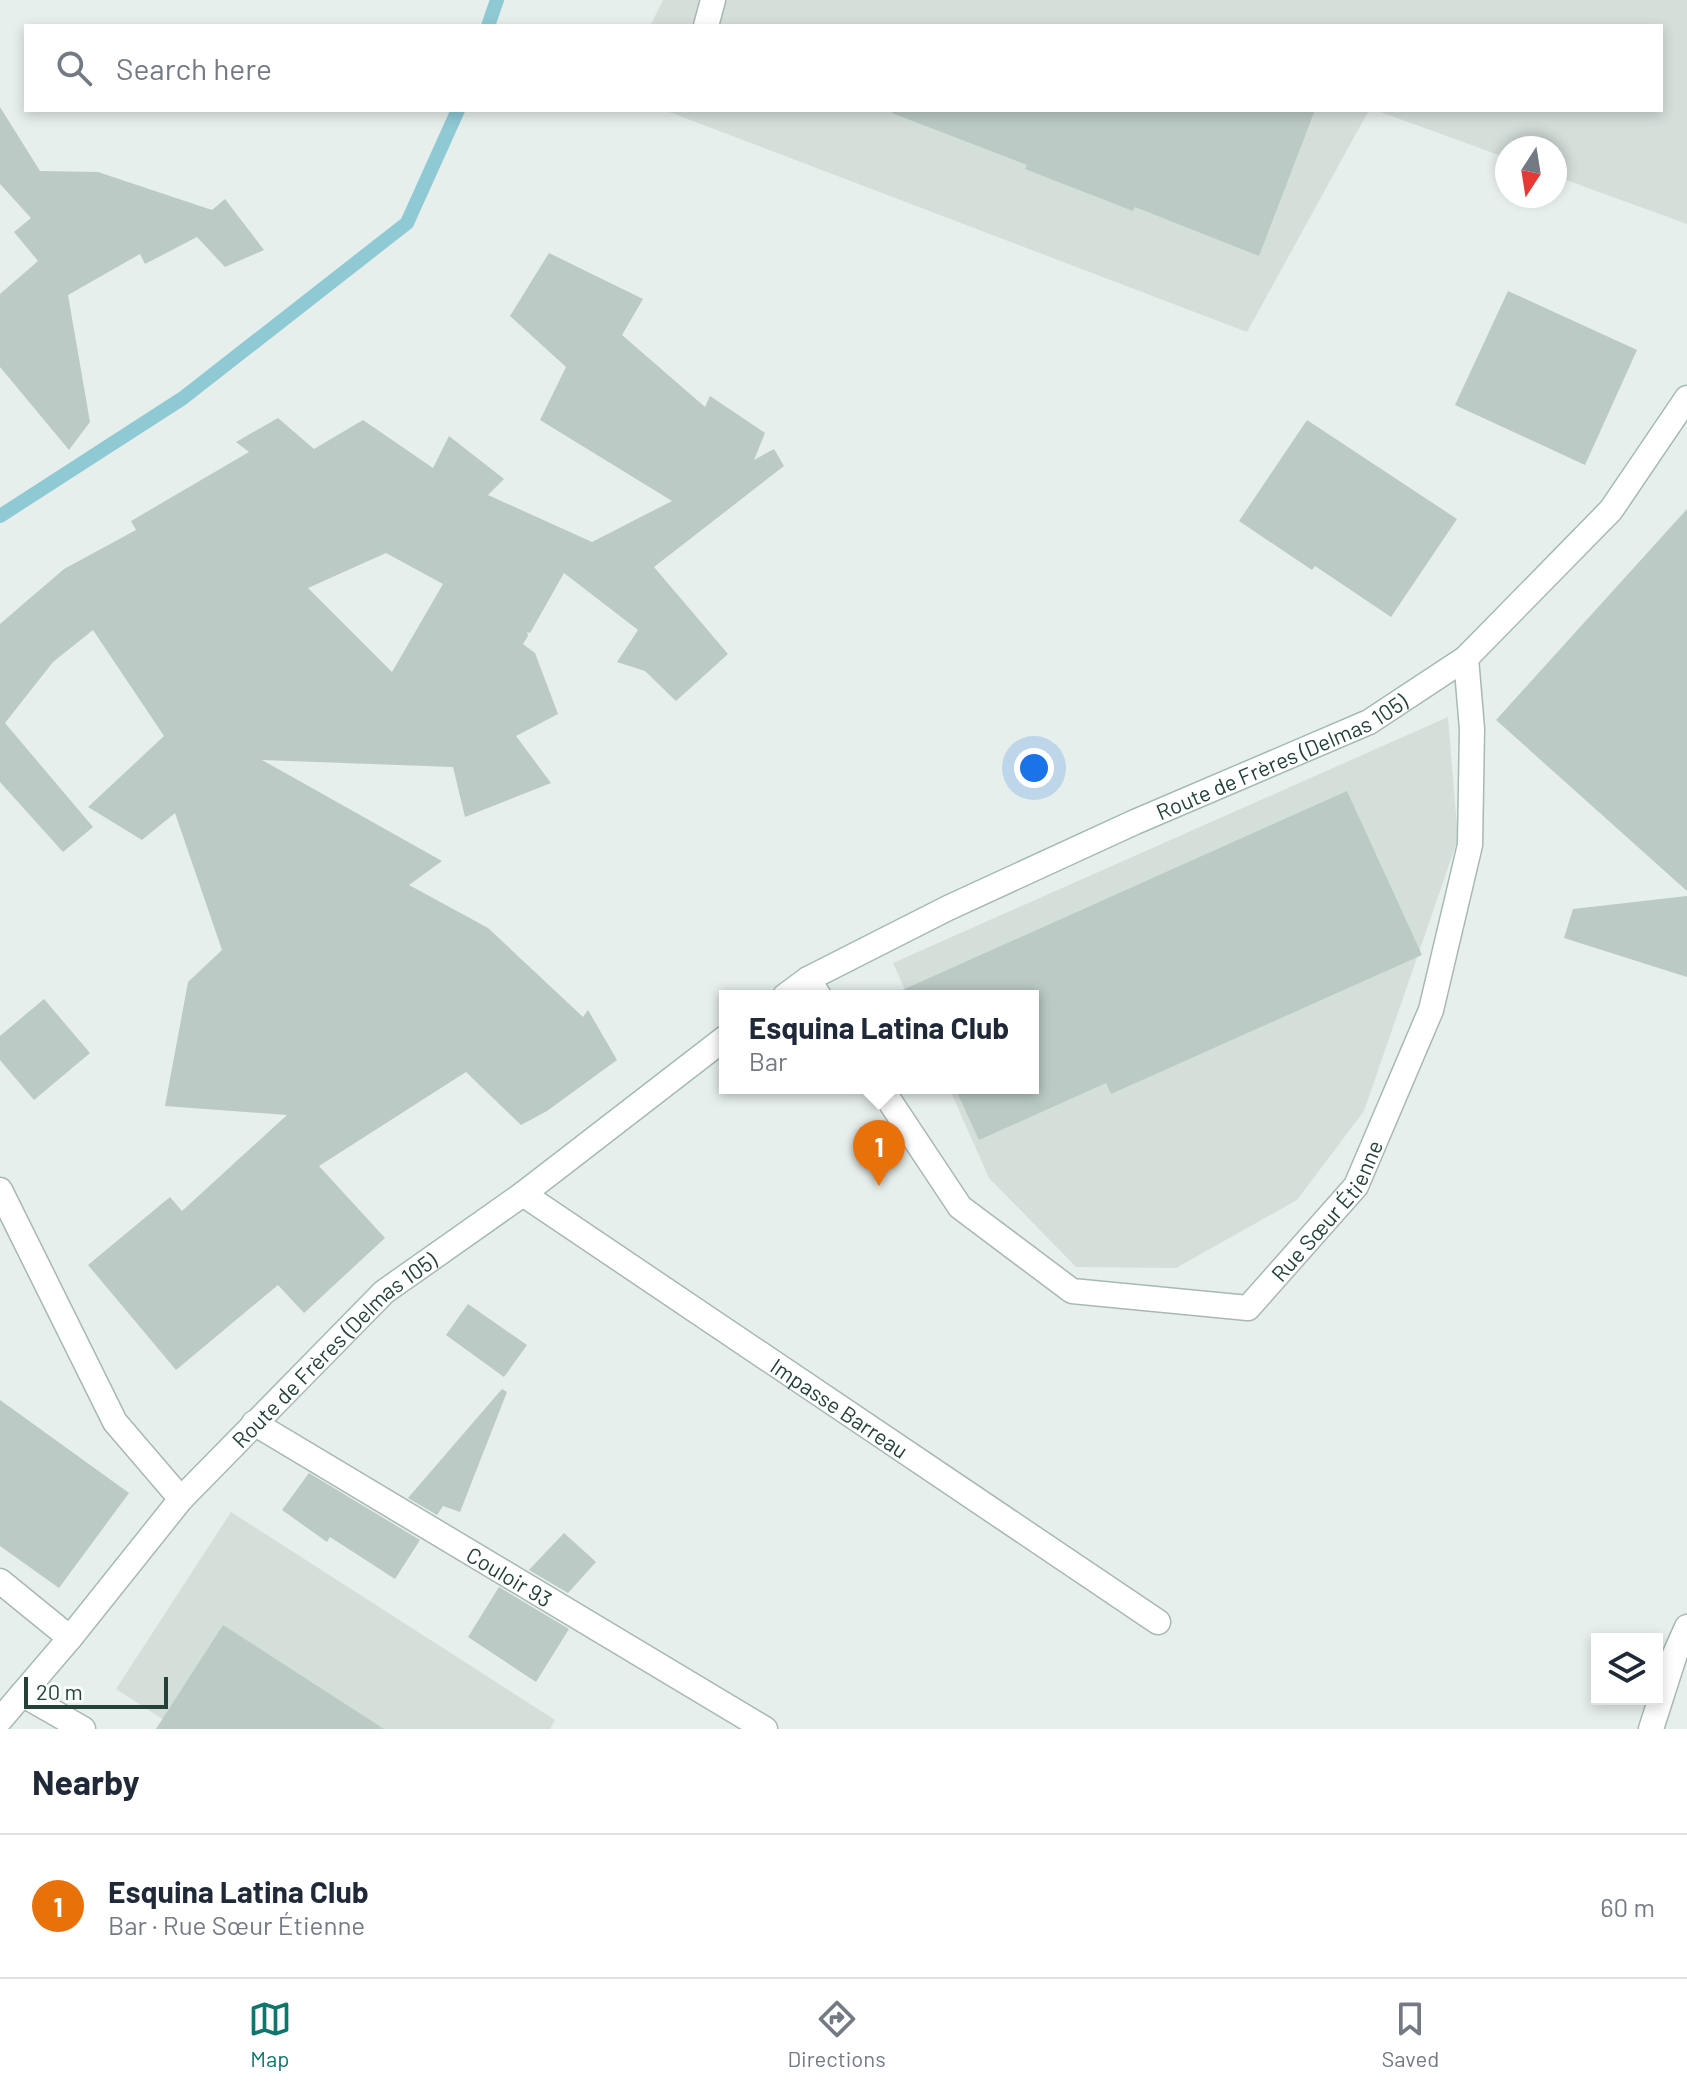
<!DOCTYPE html>
<html lang="en">
<head>
<meta charset="utf-8">
<style>
	:root { --surface:#fff; --page:#f2f2f3; --text:#1f2937; --muted:#747a83; --line:#e0e1e3; --accent:#0f766e }
	body { margin:0; font-family:Barlow,sans-serif; background:var(--page); color:var(--text) }
	.controls { position:absolute; right:24px; bottom:24px; display:grid; overflow:hidden; border-radius:0px; box-shadow:0 4px 12px #0003 }
	.controls button { width:72px; height:72px; display:grid; place-items:center; padding:0; border:0; border-bottom:2px solid var(--line); background:var(--surface); color:var(--text); font:40px sans-serif }
	.compass { position:absolute; left:1495px; top:136px; width:72px; height:72px; border-radius:50%; background:var(--surface); box-shadow:0 4px 12px #0003; rotate:192deg }
	.scale { position:absolute; left:24px; bottom:20px; width:144px; box-sizing:border-box; padding-left:8px; border:4px solid #24423a; border-top:0; font-size:22px; line-height:28px; white-space:nowrap; color:#24423a; -webkit-text-stroke:6px #f7fbf9; paint-order:stroke }
	.you { position:absolute; left:1034px; top:768px; width:28px; height:28px; margin:-20px; border:6px solid #fff; border-radius:50%; background:#1a73e8; box-shadow:0 0 0 12px #1a73e833 }
	.badge { display:grid; place-items:center; width:52px; height:52px; border-radius:50%; background:var(--accent); color:#fff; font-size:26px; font-weight:700 }
	.pin { position:absolute; translate:-50% -66px; filter:drop-shadow(0 2px 4px #0008) }
	.pin::after { content:''; position:absolute; top:42px; width:28px; height:24px; background:inherit; clip-path:polygon(0 0,100% 0,50% 100%) }
	.popup { position:absolute; left:719px; top:990px; width:320px; height:104px; box-sizing:border-box; display:grid; place-content:center; border-radius:0px; background:var(--surface); filter:drop-shadow(0 2px 6px #0005); font-size:26px; white-space:nowrap; color:var(--muted) }
	.popup b { font-size:30px; color:var(--text) }
	.popup::after { content:''; position:absolute; left:50%; top:100%; margin-left:-16px; border:16px solid transparent; border-top-color:var(--surface) }
	.list { margin:0; padding:0; list-style:none }
	h2 { display:flex; justify-content:space-between; align-items:center; height:104px; margin:0; padding:0 32px; font-size:34px }
	h2 small { font-size:26px; font-weight:400; color:var(--muted) }
	.list li { display:grid; grid-template-columns:52px 1fr auto; gap:24px; align-items:center; box-sizing:border-box; height:144px; padding:0 32px; border-top:2px solid var(--line) }
	.list b { display:block; font-size:30px; white-space:nowrap }
	.list p { margin:0; font-size:26px; white-space:nowrap; color:var(--muted) }
	.list em { font-size:26px; font-style:normal; color:var(--muted) }
	.icon { flex:none; width:44px; height:44px; fill:none; stroke:currentColor; stroke-width:2; stroke-linecap:round; stroke-linejoin:round }
	.map { position:relative; flex:none; width:1687px; height:1729px; overflow:hidden }
	.search { position:absolute; background:var(--surface); box-shadow:0 4px 12px #0003; left:24px; right:24px; top:24px; height:88px; display:flex; align-items:center; gap:20px; box-sizing:border-box; padding:0 28px; border-radius:0px; color:var(--muted); font-size:30px }
	.sheet { height:248px; background:var(--surface) }
	nav { display:flex; justify-content:space-around; align-items:center; box-sizing:border-box; height:112px; border-top:2px solid var(--line); background:var(--surface); font-size:22px; color:var(--muted) }
	nav a { display:grid; justify-items:center; gap:4px }
	nav .on { color:var(--accent) }
	.map>svg:first-child { display:block }
	.built { fill:#d4dfda }
	.lines { fill:none; stroke-linecap:round; stroke-linejoin:round }
	.stream { stroke:#8ec9d4; stroke-width:14 }
	.building { fill:#bbcac4; fill-rule:evenodd }
	.lane-casing { stroke:#a8b8b2; stroke-width:27 }
	.street-casing { stroke:#a8b8b2; stroke-width:27 }
	.secondary-casing { stroke:#a4bbb3; stroke-width:27 }
	.lane { stroke:#fff; stroke-width:24 }
	.street { stroke:#fff; stroke-width:24 }
	.secondary { stroke:#fff; stroke-width:24 }
	.labels { text-anchor:middle; dominant-baseline:central; stroke-width:6; stroke-linejoin:round; paint-order:stroke }
	.street-label { font-size:22px; fill:#24423a; stroke:#f7fbf9 }
</style>
</head>
<body>
<div class="map">
<svg width="1687" height="1729" viewBox="0 0 1687 1729">
	<rect width="100%" height="100%" fill="#e6efeb"/>
	<g class="built">
		<path d="M663,0H1687V224L1555,176V148H1507V158L1375,110H1661V26H650Z"/>
		<path d="M664,110H1369L1247,332Z"/>
		<path d="M1448,717L1458,839L1364,1111L1297,1200L1176,1268L1076,1267L989,1178L949,1088H1033V996H908L893,963Z"/>
		<path d="M231,1512L555,1720L550,1729H178L116,1689Z"/>
	</g>
	<g class="lines">
		<g class="stream">
			<path d="M488,26L497,0"/>
			<path d="M0,516L183,398L407,223L458,110"/>
		</g>
	</g>
	<g class="building">
		<path d="M0,107L40,171L98,172L212,210L225,199L264,250L225,267L197,237L145,264L140,254L68,295L90,422L69,450L0,367V294L38,261L14,232L31,218L0,184Z"/>
		<path d="M893,110H1315L1259,256L1135,207L1133,211L1025,169L1027,165L892,113Z"/>
		<path d="M549,253L643,299L622,335L705,407L710,396L765,433L754,460L774,449L784,466L654,567L728,654L676,701L645,671L617,662L638,630L564,573L530,633L527,632L528,636L523,644L535,653L558,714L516,736L551,783L465,817L453,767L262,760L442,861L409,885L488,928L583,1017L588,1010L617,1060L547,1111L521,1125L466,1072L319,1166L385,1238L304,1313L278,1285L176,1370L88,1265L170,1197L182,1211L287,1115L165,1106L188,982L222,950L175,813L142,840L88,807L164,736L93,630L53,662L5,723L93,827L63,852L0,782V624L64,569L136,530L131,521L249,452L236,442L278,418L314,449L363,420L433,468L449,436L504,479L488,495L592,542L672,501L540,420L566,367L510,316ZM386,553L443,584L392,672L308,588Z"/>
		<path d="M1508,291L1637,350L1585,465L1455,405Z"/>
		<path d="M1307,420L1457,519L1391,617L1315,566L1312,570L1239,521Z"/>
		<path d="M1687,509V891L1496,720Z"/>
		<path d="M1347,791L1422,955L1111,1094L1106,1083L979,1140L955,1088H1033V996H889Z"/>
		<path d="M1687,896V977L1564,938L1573,909Z"/>
		<path d="M44,999L90,1053L34,1100L0,1060V1036Z"/>
		<path d="M468,1304L527,1345L504,1377L446,1335Z"/>
		<path d="M502,1389L507,1392L460,1512L443,1506L437,1515L408,1498Z"/>
		<path d="M0,1400L129,1493L59,1588L0,1546Z"/>
		<path d="M309,1473L420,1540L395,1579L330,1537L327,1542L282,1510Z"/>
		<path d="M564,1533L596,1562L568,1593L529,1570Z"/>
		<path d="M499,1587L569,1629L536,1682L468,1637Z"/>
		<path d="M223,1625L384,1729H156Z"/>
	</g>
	<g class="lines">
		<defs>
			<g id="lane">
				<path id="s1" d="M254,1423L765,1729"/>
				<path d="M0,1581L70,1638"/>
			</g>
			<g id="street">
				<path d="M706,26L713,0"/>
				<path d="M808,979L819,996"/>
				<path id="s2" d="M881,1088L960,1207L1072,1291L1248,1308L1356,1186L1431,1010L1470,845L1472,729L1466,658"/>
				<path d="M0,1190L115,1422L181,1499"/>
				<path id="s3" d="M523,1194L1158,1622"/>
				<path d="M22,1694L83,1729"/>
				<path d="M1651,1729L1675,1654L1687,1627"/>
			</g>
			<g id="secondary">
				<path id="s4" d="M785,996L808,979L948,908L1135,822L1369,722L1466,658L1611,510L1687,398"/>
				<path id="s5" d="M0,1720L70,1638L181,1499L384,1292L523,1194L725,1038"/>
			</g>
		</defs>
		<use href="#lane" class="lane-casing"/>
		<use href="#street" class="street-casing"/>
		<use href="#secondary" class="secondary-casing"/>
		<use href="#lane" class="lane"/>
		<use href="#street" class="street"/>
		<use href="#secondary" class="secondary"/>
	</g>
	<g class="labels">
		<g class="street-label">
			<text stroke="none"><textPath href="#s4" startOffset="552">Route de Frères (Delmas 105)</textPath></text>
			<text stroke="none"><textPath href="#s2" startOffset="586">Rue Sœur Étienne</textPath></text>
			<text stroke="none"><textPath href="#s5" startOffset="500">Route de Frères (Delmas 105)</textPath></text>
			<text stroke="none"><textPath href="#s3" startOffset="382">Impasse Barreau</textPath></text>
			<text stroke="none"><textPath href="#s1" startOffset="298">Couloir 93</textPath></text>
		</g>
	</g>
</svg>
<div class="controls">
<button><svg class="icon" aria-label="layers" viewBox="0 0 24 24"><path d="M12 4l9 5-9 5-9-5zM3 14l9 5 9-5"/></svg></button>
</div>
<svg class="compass" viewBox="-18 -18 36 36"><path d="M0-13l5 13h-10z" fill="#e53935"/><path d="M0 13l5-13h-10z" fill="#747a83"/></svg>
<div class="scale">20 m</div>
<div class="you"></div>
<div class="pin badge" style="left:879px;top:1186px;background:#e8710a">1</div>
<div class="popup"><b>Esquina Latina Club</b>Bar</div>
<div class="search"><svg class="icon" aria-label="search" viewBox="0 0 24 24"><circle cx="10" cy="10" r="6"/><path d="M15 15l6 6"/></svg>Search here</div>
</div>
<section class="sheet">
<h2>Nearby<small></small></h2>
<ul class="list">
<li><span class="badge" style="background:#e8710a">1</span><div><b>Esquina Latina Club</b><p>Bar · Rue Sœur Étienne</p></div><em>60 m</em></li>
</ul>
</section>
<nav>
<a class="on"><svg class="icon" aria-label="map" viewBox="0 0 24 24"><path d="M3 6l6-2 6 2 6-2v14l-6 2-6-2-6 2zM9 4v14M15 6v14"/></svg>Map</a>
<a><svg class="icon" aria-label="directions" viewBox="0 0 24 24"><path d="M12 3l9 9-9 9-9-9zM9 14v-3h6M13 9l2 2-2 2"/></svg>Directions</a>
<a><svg class="icon" aria-label="saved" viewBox="0 0 24 24"><path d="M7 4h10v16l-5-4-5 4z"/></svg>Saved</a>
</nav>
</body>
</html>
